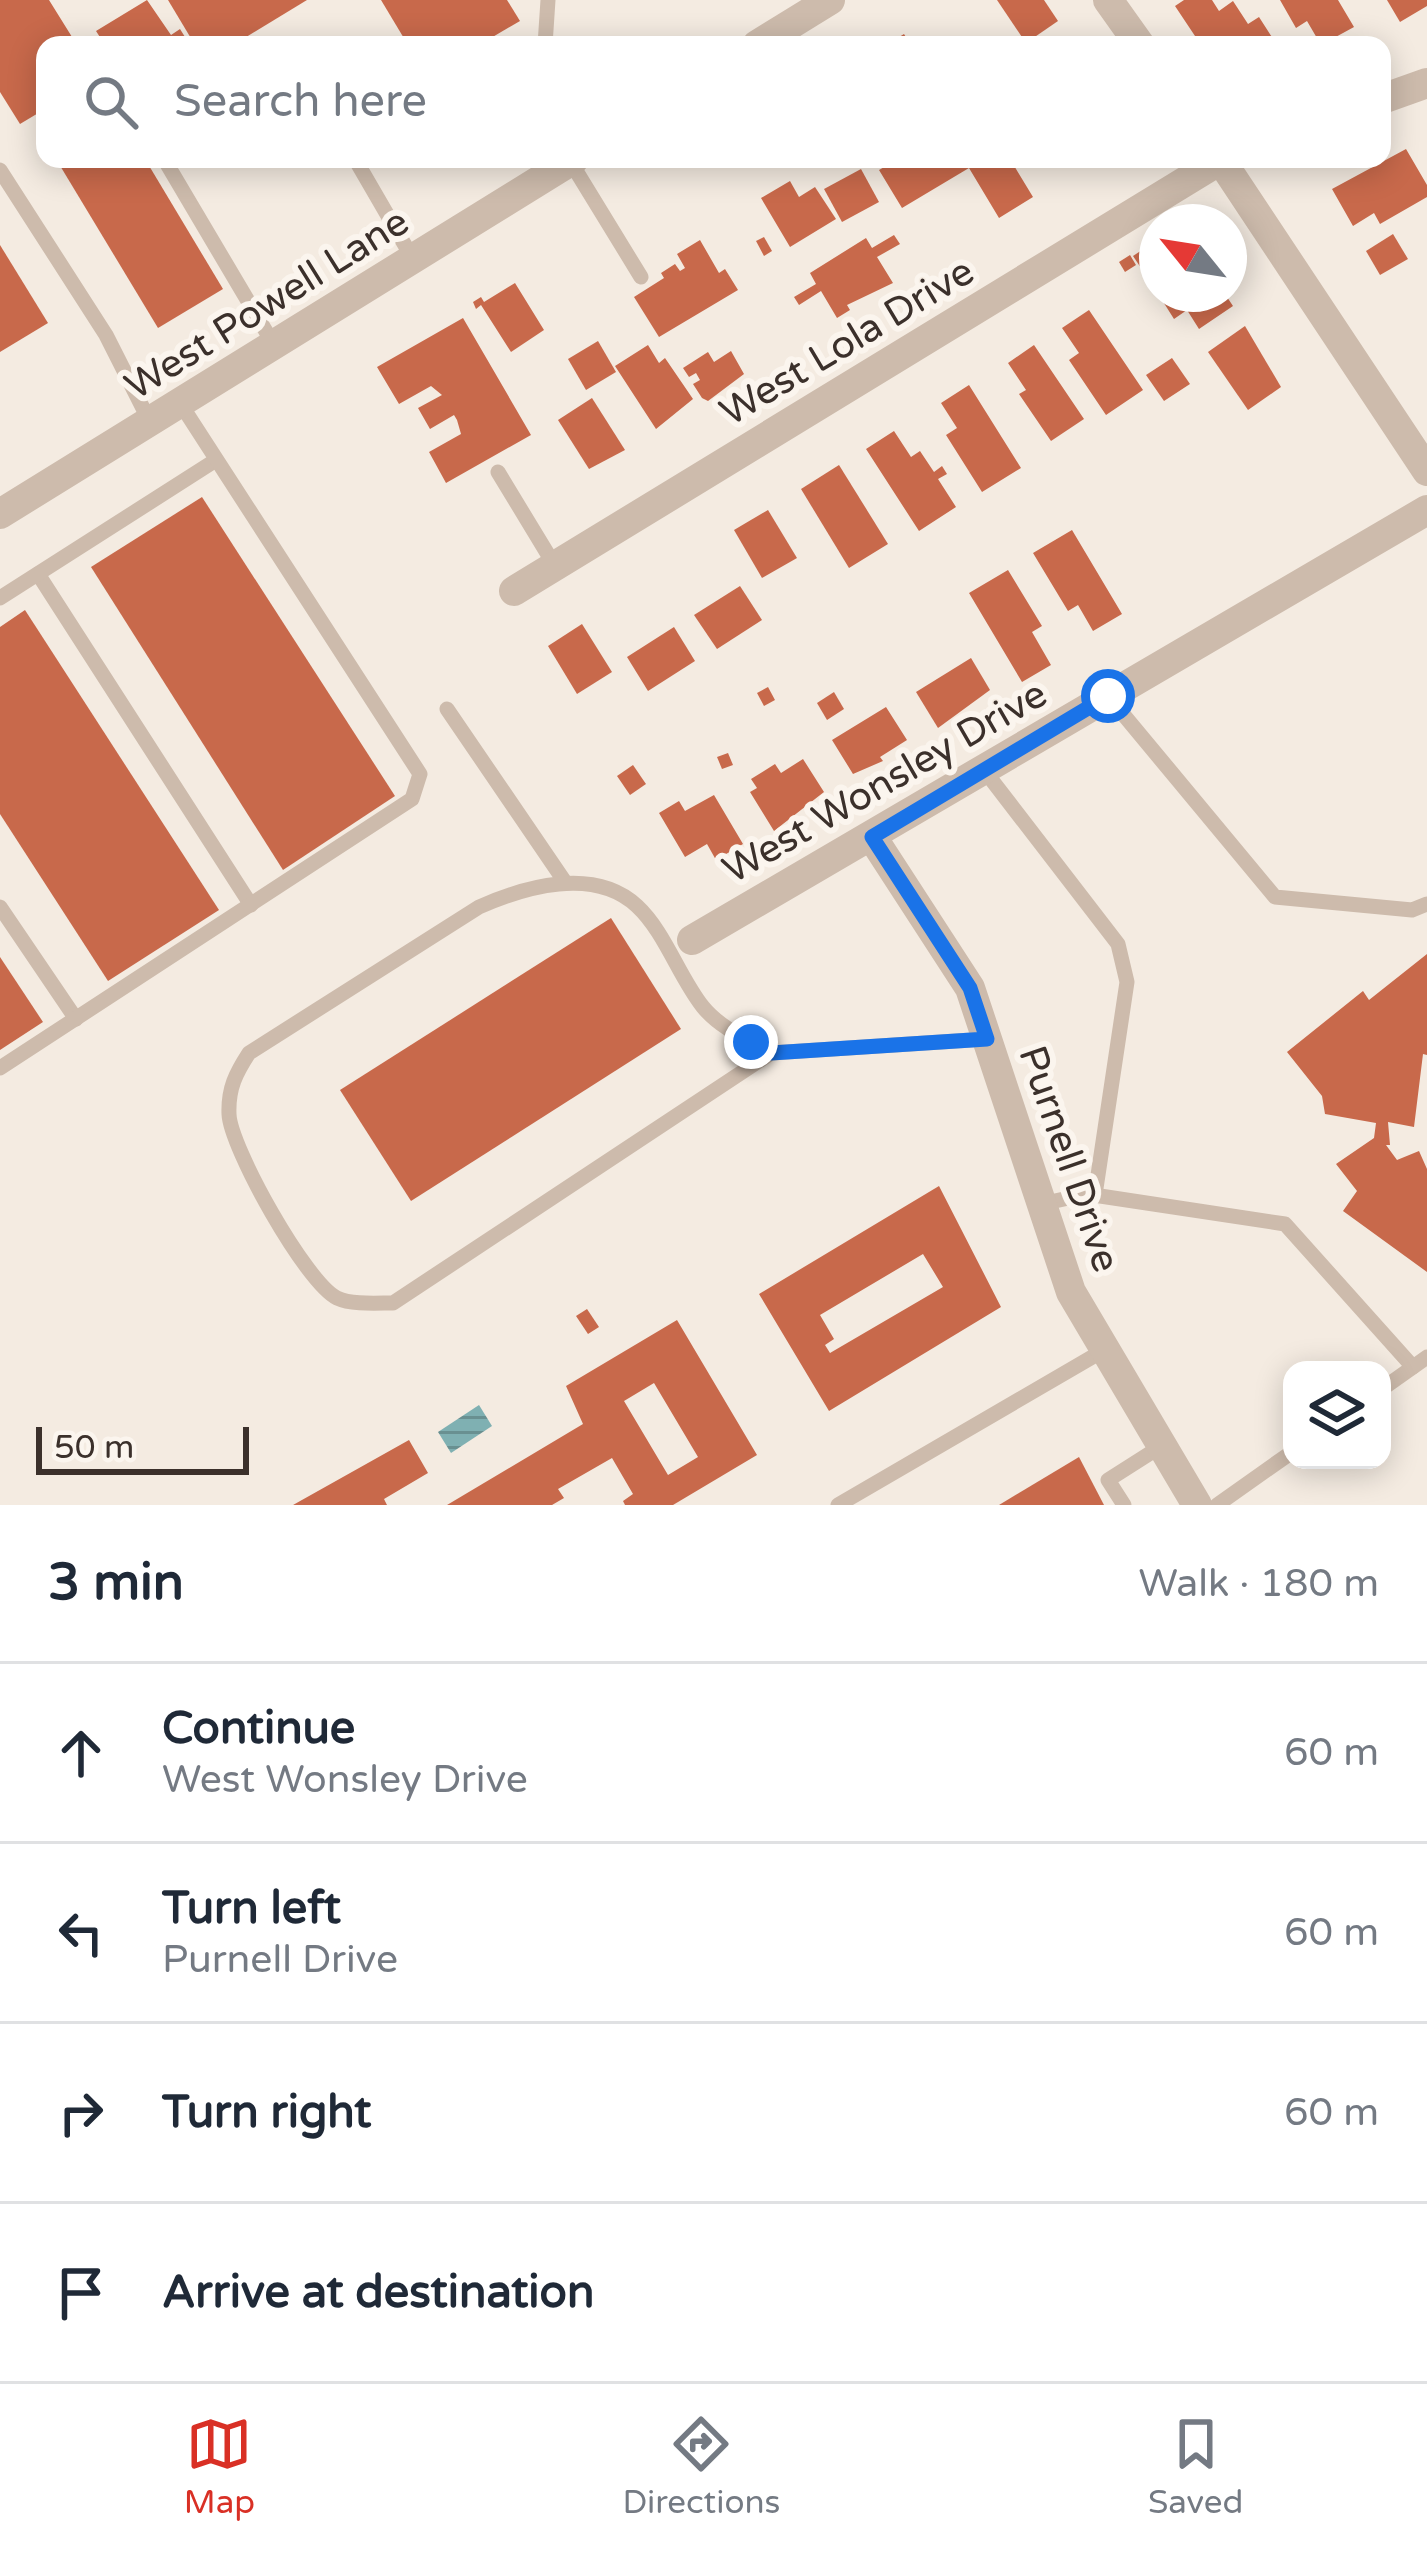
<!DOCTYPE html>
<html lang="en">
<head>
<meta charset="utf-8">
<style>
	:root { --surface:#fff; --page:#f6f6f7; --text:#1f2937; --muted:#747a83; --line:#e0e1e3; --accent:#d93025 }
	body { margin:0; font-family:"Varela Round",sans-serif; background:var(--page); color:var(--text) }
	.controls { position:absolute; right:36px; bottom:36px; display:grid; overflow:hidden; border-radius:24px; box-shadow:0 6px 30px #0003 }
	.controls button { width:108px; height:108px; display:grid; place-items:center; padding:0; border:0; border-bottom:3px solid var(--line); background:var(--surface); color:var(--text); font:60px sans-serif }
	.compass { position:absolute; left:1139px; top:204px; width:108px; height:108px; border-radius:50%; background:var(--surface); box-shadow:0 6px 30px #0003; rotate:300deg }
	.scale { position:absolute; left:36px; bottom:30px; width:213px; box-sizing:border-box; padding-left:12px; border:6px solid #3b302b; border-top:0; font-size:33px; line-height:42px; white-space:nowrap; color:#3b302b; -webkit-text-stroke:9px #fbf5ee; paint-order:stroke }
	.stop { position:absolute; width:36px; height:36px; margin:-27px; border:9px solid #1a73e8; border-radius:50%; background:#fff }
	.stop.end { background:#1a73e8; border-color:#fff; box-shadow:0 3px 12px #0008 }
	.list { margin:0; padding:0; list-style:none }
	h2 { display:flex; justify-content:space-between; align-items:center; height:156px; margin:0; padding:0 48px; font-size:51px }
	h2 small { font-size:39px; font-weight:400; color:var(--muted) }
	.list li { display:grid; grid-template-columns:78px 1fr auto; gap:36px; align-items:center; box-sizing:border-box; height:180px; padding:0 48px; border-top:3px solid var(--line) }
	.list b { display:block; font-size:45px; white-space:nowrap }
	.list p { margin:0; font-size:39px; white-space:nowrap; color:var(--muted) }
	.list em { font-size:39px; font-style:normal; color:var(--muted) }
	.icon { flex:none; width:66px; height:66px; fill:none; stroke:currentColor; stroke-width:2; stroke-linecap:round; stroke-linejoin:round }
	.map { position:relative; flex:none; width:1427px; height:1505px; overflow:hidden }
	.search { position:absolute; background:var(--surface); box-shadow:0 6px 30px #0003; left:36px; right:36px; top:36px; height:132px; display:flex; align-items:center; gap:30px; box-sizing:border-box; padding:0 42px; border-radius:24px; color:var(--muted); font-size:45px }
	.sheet { height:876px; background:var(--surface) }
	nav { display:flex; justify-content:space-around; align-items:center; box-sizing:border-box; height:168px; border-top:3px solid var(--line); background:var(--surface); font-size:33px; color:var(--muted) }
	nav a { display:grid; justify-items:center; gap:6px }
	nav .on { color:var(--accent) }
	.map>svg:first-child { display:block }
	.water { fill:url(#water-rules) }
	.building { fill:#c8694b; fill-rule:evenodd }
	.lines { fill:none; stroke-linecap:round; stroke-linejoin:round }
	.service { stroke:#cdbbac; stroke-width:15 }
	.minor { stroke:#cdbbac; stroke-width:30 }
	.tertiary { stroke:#cdbbac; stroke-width:30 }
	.route { stroke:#1a73e8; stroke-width:15 }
	.labels { text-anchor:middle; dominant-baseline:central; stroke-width:12; stroke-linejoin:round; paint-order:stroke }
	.street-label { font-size:39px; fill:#3b302b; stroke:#fbf5ee }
</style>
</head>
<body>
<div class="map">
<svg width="1427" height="1505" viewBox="0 0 1427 1505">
	<defs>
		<pattern id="water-rules" width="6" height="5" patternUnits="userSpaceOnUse" patternTransform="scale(3)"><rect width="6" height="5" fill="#7fb0b2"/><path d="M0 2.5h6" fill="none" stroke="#699091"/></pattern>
	</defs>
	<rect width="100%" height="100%" fill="#f4ebe1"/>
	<path class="water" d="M479,1405L492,1426L451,1453L438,1432Z"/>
	<g class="building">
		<path d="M0,0H49L77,45H45V109L20,124L0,92Z"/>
		<path d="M147,0L171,35L180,29L190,45H105L96,31Z"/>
		<path d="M168,0H307L233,45H195Z"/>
		<path d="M381,0H507L520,21L479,45H408Z"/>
		<path d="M997,0H1044L1058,21L1026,43Z"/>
		<path d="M1184,0H1212L1219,11L1233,1L1248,24L1259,17L1277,45H1201L1175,6Z"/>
		<path d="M1280,0H1338L1354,27L1321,45L1307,21L1296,28Z"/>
		<path d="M1387,0H1427V6L1400,22Z"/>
		<path d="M904,34L911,45H886Z"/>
		<path d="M1406,149L1427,185V197L1380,224L1374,213L1353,226L1332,189Z"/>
		<path d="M56,159H145L223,289L158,328Z"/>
		<path d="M898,159H1010L1033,197L999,218L969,168L902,208L879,170Z"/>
		<path d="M861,169L879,202L842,222L824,189Z"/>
		<path d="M790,181L799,197L815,187L836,219L790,247L761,198Z"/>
		<path d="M1393,234L1408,259L1380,275L1366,251Z"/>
		<path d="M894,235L900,244L877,257L893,283L847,305L850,310L837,318L821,291L799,305L794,297L816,284L810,273L866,238L872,248Z"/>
		<path d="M764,237L772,251L764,256L756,241Z"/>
		<path d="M700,240L719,273L725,269L738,290L659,337L634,297L664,278L661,273L675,264L680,271L685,268L677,254Z"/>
		<path d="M1157,240V270L1147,277L1133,256Z"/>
		<path d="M0,245L48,323L0,352Z"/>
		<path d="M1130,255L1136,265L1125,272L1119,262Z"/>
		<path d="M515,283L544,330L511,352L481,305L476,309L473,302L481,297L484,302Z"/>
		<path d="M1165,294H1225L1233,306L1199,329L1187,310L1174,319L1162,300Z"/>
		<path d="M1089,310L1143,390L1106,415L1069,360L1079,353L1062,328Z"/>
		<path d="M463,318L531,435L446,483L429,452L461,434L457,420L454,415L430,429L418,408L442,395L431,386L399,404L377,367Z"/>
		<path d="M1245,326L1281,387L1248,410L1208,352Z"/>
		<path d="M598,341L616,372L586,390L568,359Z"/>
		<path d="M648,345L659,363L665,358L693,399L656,429L615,366Z"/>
		<path d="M1034,345L1084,419L1051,441L1019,394L1026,390L1008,363Z"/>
		<path d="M731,351L744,374L708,401L702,398L693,384L700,380L696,373L689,377L683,368L708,352L714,362Z"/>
		<path d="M1172,358L1190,384L1164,401L1146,375Z"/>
		<path d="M969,385L1021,468L982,492L946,435L957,428L941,403Z"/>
		<path d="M592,398L625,450L589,469L558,420Z"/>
		<path d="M894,431L911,457L920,451L934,472L942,466L947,474L938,479L956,507L919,531L866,449Z"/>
		<path d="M839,465L888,544L849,568L801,489Z"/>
		<path d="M202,497L395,796L283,870L91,567Z"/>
		<path d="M768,510L797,558L762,578L734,530Z"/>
		<path d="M1072,530L1122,614L1093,631L1078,605L1068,611L1033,553Z"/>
		<path d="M1008,570L1042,626L1032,632L1051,665L1022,682L969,593Z"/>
		<path d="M740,586L762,620L717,649L694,615Z"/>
		<path d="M25,610L219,910L108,981L0,814V627Z"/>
		<path d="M582,624L612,672L577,694L548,646Z"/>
		<path d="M674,627L695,661L648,691L627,657Z"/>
		<path d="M971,658L990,690L938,728L916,692Z"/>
		<path d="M768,687L775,700L764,706L757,693Z"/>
		<path d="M834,692L844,709L827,720L817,703Z"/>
		<path d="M886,707L907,740L880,757L883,761L853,774L832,740Z"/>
		<path d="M728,753L733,765L722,769L717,757Z"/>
		<path d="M803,759L824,792L774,831L750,792L757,788L751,779L775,764L781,773Z"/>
		<path d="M633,765L646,784L630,795L617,776Z"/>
		<path d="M714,795L743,844L716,860L707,844L685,857L659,813L679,801L685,811Z"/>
		<path d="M611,918L681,1029L411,1201L340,1090Z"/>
		<path d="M1427,954V1055L1423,1054L1414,1127L1388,1122L1390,1145H1386L1397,1160L1419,1151L1427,1169V1272L1343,1211L1357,1191L1336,1164L1374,1138L1376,1123L1325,1114L1322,1096L1287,1052L1363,991L1369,1000Z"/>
		<path d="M0,957L43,1022L0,1050Z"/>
		<path d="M939,1186L1001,1307L829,1411L759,1294ZM923,1254L943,1287L830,1353L825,1345L834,1339L820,1315Z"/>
		<path d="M587,1309L599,1327L588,1334L576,1316Z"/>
		<path d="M677,1320L757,1455L673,1505H625L623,1501L633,1494L612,1458L558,1489L564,1498L552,1505H447L583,1424L566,1386ZM654,1383L698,1457L668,1475L624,1401Z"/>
		<path d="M409,1440L428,1473L384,1499L387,1505H293Z"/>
		<path d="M1079,1457L1104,1505H999Z"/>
	</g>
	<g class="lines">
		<g class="service">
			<path d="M545,45L548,0"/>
			<path d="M164,159L274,345"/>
			<path d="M355,159L413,259"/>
			<path d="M570,161L641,277"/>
			<path d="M0,170L106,335L150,422"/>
			<path d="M498,472L555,566"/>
			<path d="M38,574L251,905"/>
			<path d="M0,598L216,460"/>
			<path d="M1108,696L1275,897L1412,910L1427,904"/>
			<path d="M447,709L565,882"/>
			<path d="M984,770L1118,944L1127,982L1095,1195"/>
			<path d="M0,907L76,1019"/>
			<path d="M771,1053C748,1040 720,1028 703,1007C679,977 665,932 637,906C594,866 524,887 479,907L249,1053C236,1073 228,1088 229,1114C230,1147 306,1283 337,1298C352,1305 377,1303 393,1303L771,1053L987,1039"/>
			<path d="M0,1068L412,799L420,774L180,403"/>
			<path d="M1041,1204L1087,1194L1285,1224L1413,1367"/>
			<path d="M1382,1389L1427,1357"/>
			<path d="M838,1505L1106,1349"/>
			<path d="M1124,1505L1108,1480L1163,1445"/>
			<path d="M1217,1505L1292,1452"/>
		</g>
		<g class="minor">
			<path d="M757,45L830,0"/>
			<path d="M1382,99L1427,83"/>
			<path d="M0,514L574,159"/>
			<path d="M514,591L1222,159"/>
			<path d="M872,837L970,988L1071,1292L1197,1505"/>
			<path d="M692,940L1427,510"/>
		</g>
		<g class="tertiary">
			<path d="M1108,0L1140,45"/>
			<path d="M1220,159L1427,471"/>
		</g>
	</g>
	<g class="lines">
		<path class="route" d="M751,1042L771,1053L987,1039L970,988L872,837L1108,696"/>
	</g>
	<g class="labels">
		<g class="street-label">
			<text transform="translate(267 304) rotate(-32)">West Powell Lane</text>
			<text transform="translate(847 342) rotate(-31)">West Lola Drive</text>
			<text transform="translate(885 782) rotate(-30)">West Wonsley Drive</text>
			<text transform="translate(1069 1159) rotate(71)">Purnell Drive</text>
		</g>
	</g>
</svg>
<div class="controls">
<button><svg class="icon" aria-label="layers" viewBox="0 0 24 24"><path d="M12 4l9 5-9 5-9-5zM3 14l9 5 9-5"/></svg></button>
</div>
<svg class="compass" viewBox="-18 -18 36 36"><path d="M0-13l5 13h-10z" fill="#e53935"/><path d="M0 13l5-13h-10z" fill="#747a83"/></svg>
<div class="scale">50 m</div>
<div class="stop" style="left:1108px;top:696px"></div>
<div class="stop end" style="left:751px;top:1042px"></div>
<div class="search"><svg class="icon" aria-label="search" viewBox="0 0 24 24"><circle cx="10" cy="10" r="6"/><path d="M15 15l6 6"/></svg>Search here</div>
</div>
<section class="sheet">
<h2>3 min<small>Walk · 180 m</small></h2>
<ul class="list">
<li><svg class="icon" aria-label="ahead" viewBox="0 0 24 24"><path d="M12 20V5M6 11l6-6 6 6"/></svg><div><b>Continue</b><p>West Wonsley Drive</p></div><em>60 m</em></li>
<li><svg class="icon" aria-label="left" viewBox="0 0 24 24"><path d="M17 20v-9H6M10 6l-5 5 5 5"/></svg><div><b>Turn left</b><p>Purnell Drive</p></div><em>60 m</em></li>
<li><svg class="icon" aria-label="right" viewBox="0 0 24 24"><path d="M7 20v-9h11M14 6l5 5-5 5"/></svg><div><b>Turn right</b></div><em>60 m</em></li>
<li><svg class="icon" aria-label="arrive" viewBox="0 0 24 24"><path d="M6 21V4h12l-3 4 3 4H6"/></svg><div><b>Arrive at destination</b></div></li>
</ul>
</section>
<nav>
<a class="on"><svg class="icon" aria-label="map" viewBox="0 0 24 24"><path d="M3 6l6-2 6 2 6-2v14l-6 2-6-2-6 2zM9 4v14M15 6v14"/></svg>Map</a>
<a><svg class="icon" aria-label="directions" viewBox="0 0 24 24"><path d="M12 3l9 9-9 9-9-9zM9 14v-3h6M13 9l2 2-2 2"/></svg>Directions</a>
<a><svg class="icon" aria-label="saved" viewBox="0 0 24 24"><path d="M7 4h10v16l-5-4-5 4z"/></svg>Saved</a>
</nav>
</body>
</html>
